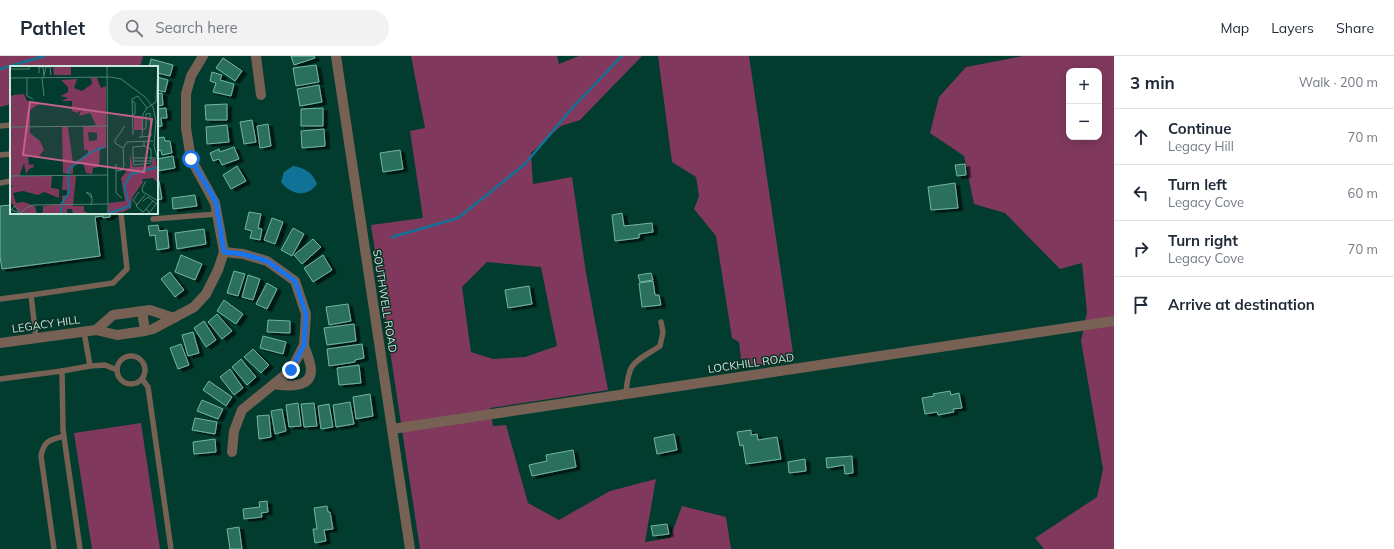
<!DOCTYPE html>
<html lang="en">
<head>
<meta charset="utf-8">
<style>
	:root { --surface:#fff; --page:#f2f2f3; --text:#1f2937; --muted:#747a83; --line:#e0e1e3 }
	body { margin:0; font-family:Mulish,sans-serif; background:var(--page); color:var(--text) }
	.controls { position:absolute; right:12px; top:12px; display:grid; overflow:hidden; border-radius:8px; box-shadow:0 2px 10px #0003 }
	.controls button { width:36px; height:36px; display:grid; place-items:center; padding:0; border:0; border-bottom:1px solid var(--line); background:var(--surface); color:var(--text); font:20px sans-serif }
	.stop { position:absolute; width:12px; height:12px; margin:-9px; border:3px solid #1a73e8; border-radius:50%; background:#fff }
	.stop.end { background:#1a73e8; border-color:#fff; box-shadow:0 1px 4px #0008 }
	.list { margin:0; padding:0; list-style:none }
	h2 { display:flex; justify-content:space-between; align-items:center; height:52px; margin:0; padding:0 16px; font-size:17px }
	h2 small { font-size:13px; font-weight:400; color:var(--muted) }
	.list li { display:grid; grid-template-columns:26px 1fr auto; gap:12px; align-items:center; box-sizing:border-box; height:56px; padding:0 16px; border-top:1px solid var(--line) }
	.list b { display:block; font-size:15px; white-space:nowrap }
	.list p { margin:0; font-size:13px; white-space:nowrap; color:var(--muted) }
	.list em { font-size:13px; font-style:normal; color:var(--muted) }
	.icon { flex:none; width:22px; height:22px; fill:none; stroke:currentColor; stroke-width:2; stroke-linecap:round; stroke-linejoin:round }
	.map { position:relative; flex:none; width:1114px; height:493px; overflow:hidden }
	header { display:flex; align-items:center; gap:24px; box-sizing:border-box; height:56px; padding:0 20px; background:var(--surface); border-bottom:1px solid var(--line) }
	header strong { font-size:19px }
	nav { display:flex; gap:22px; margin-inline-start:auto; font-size:14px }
	.search { width:280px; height:36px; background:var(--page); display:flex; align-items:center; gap:10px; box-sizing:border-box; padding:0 14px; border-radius:22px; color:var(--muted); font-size:15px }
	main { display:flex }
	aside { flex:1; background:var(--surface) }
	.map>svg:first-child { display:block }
	.green { fill:#80395d; fill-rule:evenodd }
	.water { fill:#117297 }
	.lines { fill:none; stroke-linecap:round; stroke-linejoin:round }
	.stream { stroke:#117297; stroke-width:2.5 }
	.building { fill:#2b705c; stroke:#72b69f; filter:url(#shadow) }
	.lane { stroke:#776154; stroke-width:5.5 }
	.street { stroke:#776154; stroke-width:10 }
	.route { stroke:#1a73e8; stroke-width:5 }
	.labels { text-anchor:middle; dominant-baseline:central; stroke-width:3; stroke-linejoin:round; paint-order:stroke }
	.street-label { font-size:11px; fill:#c7e8db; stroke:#0a3025 }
	.inset-river { fill:none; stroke:#117297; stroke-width:2 }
	.inset-road { fill:none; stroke:#508173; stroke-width:1 }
	.view { fill:#c46188; fill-opacity:0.15; stroke:#c46188; stroke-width:2 }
	.inset-edge { fill:none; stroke:#c7e8db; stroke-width:2 }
</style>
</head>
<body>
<header>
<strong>Pathlet</strong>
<div class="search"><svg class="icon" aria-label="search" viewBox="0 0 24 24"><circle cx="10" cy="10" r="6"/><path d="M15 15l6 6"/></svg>Search here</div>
<nav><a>Map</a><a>Layers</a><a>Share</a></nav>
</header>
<main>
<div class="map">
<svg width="1114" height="493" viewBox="0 0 1114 493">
	<defs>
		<filter id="shadow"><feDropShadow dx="4.5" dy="2.5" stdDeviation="0" flood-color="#0009"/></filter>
	</defs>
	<rect width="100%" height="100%" fill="#013c2e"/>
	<g class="green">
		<path d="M0,0H143L140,11H11V48L0,51Z"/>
		<path d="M411,0H557L559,8L579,0H642L580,64L561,70L531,97L533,128L572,121L586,217L608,334L490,352L493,370L506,369L528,447L559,464L610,435L656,423L645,486L670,482L682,450L726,461L731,493H420L371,169L423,162L410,75L425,72ZM487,206L541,211L557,290L525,301L493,303L471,296L462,231Z"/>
		<path d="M658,0H749L794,304L742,312L739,286L732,282L716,180L694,153L699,140L696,121L672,106Z"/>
		<path d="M1023,0H1114V493H1044L1035,482L1097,441L1103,413L1081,285L1087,256L1082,207L1060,213L1005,157L974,148L964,100L930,77L939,41L966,11ZM1069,15H1099V81H1069Z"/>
		<path d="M141,367L160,493H92L74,377Z"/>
	</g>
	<path class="water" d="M293,110C305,112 312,116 317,128C307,142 291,139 281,126L284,116Z"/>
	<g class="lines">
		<g class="stream">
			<path d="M0,13L44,0"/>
			<path d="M392,181L458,162L525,108L575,49L622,0"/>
		</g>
	</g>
	<g class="building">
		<path d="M291,0H314L315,2L294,9Z"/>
		<path d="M223,2L242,15L235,25L216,12Z"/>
		<path d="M151,3L173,9L170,20L157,17V11H149Z"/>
		<path d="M316,9L319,26L296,30L293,12Z"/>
		<path d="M212,16L222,19L220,24L234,28L231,40L213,36L216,27L210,25Z"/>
		<path d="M157,21L168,24L165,36L157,34Z"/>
		<path d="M319,29L322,46L300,50L297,33Z"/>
		<path d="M162,37L163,49L157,50V38Z"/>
		<path d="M227,48V64H206L205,49Z"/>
		<path d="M166,52L167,62H161L162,70L157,71V53Z"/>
		<path d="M323,52V70H301V53Z"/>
		<path d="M252,64L256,86L244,88L240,66Z"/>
		<path d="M268,68L271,90L260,92L257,70Z"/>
		<path d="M227,69L229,86L207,88L206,71Z"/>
		<path d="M324,73L325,90L302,92L301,75Z"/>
		<path d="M164,81L165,85H170L172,97L162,99L161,94L157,95V82Z"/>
		<path d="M234,91L239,103L222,109L219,103L213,105L210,97L219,93L220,96Z"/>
		<path d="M400,94L403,113L383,116L380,97Z"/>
		<path d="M173,100L175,112L157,115V103Z"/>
		<path d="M965,108L966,119L957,120L955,109Z"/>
		<path d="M237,110L246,125L231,133L223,119Z"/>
		<path d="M157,125H159L162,143L157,144Z"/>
		<path d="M955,127L958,152L931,154L928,131Z"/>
		<path d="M195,139L197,150L173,153L172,142Z"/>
		<path d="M11,149V157H113V158L110,159V161L103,162V160L95,161L100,200L2,213L0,201V150Z"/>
		<path d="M249,156L261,158L258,172L262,173L260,184L250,182L252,175L245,173Z"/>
		<path d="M622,157L624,170L652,167L653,176L639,178V182L615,185L612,159Z"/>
		<path d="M272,162L283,166L275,188L264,184Z"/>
		<path d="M158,169L159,175L167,174L169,192L157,194L155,179L150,180L148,170Z"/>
		<path d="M293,172L304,178L292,200L281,194Z"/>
		<path d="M204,173L206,188L177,193L175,177Z"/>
		<path d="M313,183L321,191L302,208L294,199Z"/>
		<path d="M181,199L202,208L195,224L175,216Z"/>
		<path d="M323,199L332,214L313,226L304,212Z"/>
		<path d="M234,215L245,218L238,240L227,237Z"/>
		<path d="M170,216L184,234L175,241L161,223Z"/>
		<path d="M651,217L653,224L640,226L638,219Z"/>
		<path d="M248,219L260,223L253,244L242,241Z"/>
		<path d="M653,225L655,239H659L661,249L642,251L639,227Z"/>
		<path d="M267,227L277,233L267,253L256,248Z"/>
		<path d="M529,230L532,248L508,252L505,234Z"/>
		<path d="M224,244L243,258L236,268L217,255Z"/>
		<path d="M348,248L351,265L329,269L326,251Z"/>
		<path d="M217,258L232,275L222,283L208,266Z"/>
		<path d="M268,264L290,265V277L267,276Z"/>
		<path d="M204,265L216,284L206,291L194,272Z"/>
		<path d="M354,268L356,285L327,289L324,272Z"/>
		<path d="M193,276L199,297L188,300L182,279Z"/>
		<path d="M263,280L286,286L283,298L260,292Z"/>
		<path d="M181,288L189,309L178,313L170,292Z"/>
		<path d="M362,288L364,302L355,304V306L329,310L327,293Z"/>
		<path d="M253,293L269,309L261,317L244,301Z"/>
		<path d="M241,303L256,321L247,329L232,311Z"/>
		<path d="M359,309L361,327L339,329L337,312Z"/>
		<path d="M230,313L243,332L234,339L220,321Z"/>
		<path d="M209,325L232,341L226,350L203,334Z"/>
		<path d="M950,335L951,339L959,337L962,352L953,353L954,356L938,359L937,356L925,358L922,342L934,340L933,338Z"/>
		<path d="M370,338L373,360L356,363L353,341Z"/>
		<path d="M202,344L223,353L218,363L197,355Z"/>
		<path d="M350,346L354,368L336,371L333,349Z"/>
		<path d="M298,347L301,370L289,371L286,349Z"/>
		<path d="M314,347L317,370L304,371L301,348Z"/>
		<path d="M329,348L333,371L321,373L318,350Z"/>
		<path d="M282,353L286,375L275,378L271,355Z"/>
		<path d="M269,359L271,381L259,383L257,360Z"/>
		<path d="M195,362L217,366L215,378L192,374Z"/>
		<path d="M751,374V379L757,378L758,384L777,381L781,403L746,408L743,389L740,390L737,376Z"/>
		<path d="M674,378L677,394L657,398L654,382Z"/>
		<path d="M215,383L216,396L194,398L193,386Z"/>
		<path d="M573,394L576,411L532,420L529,409L547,405L546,399Z"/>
		<path d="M852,400L853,417L845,418L844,409L827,412L826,402Z"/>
		<path d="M805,403L806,415L789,417L788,406Z"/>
		<path d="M267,445L268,456L261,457L262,461L244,463L243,453L260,451L259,446Z"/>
		<path d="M327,450L328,456H330L333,473L324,474L326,485L315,487L313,473H317L314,452Z"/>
		<path d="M667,468L669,478L653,480L651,470Z"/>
		<path d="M239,471L242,493H230L227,473Z"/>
	</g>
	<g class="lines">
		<g class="lane">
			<path d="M0,70L11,69"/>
			<path d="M0,99L11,98"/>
			<path d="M0,127L11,125"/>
			<path d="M153,163L217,158"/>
			<path d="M0,243L31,239"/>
			<path d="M84,276L90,310L105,309L117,314"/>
			<path d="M36,282L31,239L113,227L127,213L121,157"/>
			<circle cx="131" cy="314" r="14"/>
			<path d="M0,323L62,315"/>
			<path d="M142,323L148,331L171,493"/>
			<path d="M626,338C628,305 634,307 660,290L663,276L661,266"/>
			<path d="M54,493L41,400C44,384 50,384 64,380"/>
			<path d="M80,493L63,374L62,315L90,310"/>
		</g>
		<g class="street">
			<path d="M256,0L261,39"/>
			<path d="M336,0L410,493"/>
			<path d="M224,196L243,198L267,205L295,225L306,258L304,289L291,314L242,354L234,375L232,396"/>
			<path d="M142,255L145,275"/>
			<path d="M96,274L113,259L150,254L174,262"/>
			<path d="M0,287L96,274L117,279L145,275L153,273L194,251L206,238L218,214L224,196L215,147L191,103L186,72V38L191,20L203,0"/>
			<path d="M274,328C286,330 311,333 311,314C311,306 306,296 304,289"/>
			<path d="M392,373L1114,265"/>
		</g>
	</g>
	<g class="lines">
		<path class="route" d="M191,103L216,146L224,196L243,198L267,205L295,225L306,258L304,289L291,314"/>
	</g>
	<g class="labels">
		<g class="street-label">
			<text transform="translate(385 245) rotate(81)">SOUTHWELL ROAD</text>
			<text transform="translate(46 268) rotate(-8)">LEGACY HILL</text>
			<text transform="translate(751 307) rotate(-8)">LOCKHILL ROAD</text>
		</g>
	</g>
	<g transform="translate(10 10)">
		<rect width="148" height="148" fill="#013c2e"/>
		<path d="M43,0H61V9H44ZM81,12H87L91,22L96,20V82H90L89,101L83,102L82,108L76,107L73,97L63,100V108L53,107L52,61H58L63,97L78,88V84H74L73,61L86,59L80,47L69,50L71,44L67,47L62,45V35H51L58,32L51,30L58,26V21L51,14L67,13L64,22L72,25L82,18ZM78,66L87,67V74L79,75ZM14,28L17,35L27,36L29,38L20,44V67L30,75L34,84L29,90L18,91L19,99L23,98L24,101L19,103L16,108L14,97L10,108L11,110H42L41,122L49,123V132L34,126L28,129L13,125L3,127L6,137L14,136L25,140L27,148H11L0,135V121H3L0,118V70H3L0,69V32L3,29ZM124,50H132V64H124ZM120,89L123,101L139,100L142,98V93H146L148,117L143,112L132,113L133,116L122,132L121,142L113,146L98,148L99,137L115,135L111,112L120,101ZM53,110H66L63,140H74V145L80,148H63L62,143H57V148H29L33,146V140L52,138V130L57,129V124H52Z" fill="#80395d" fill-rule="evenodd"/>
		<path class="inset-river" d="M58,108L59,103L79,87L94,81M51,138L59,127L58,110M99,147L120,140L114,120L121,108L148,101M32,148H51V140"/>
		<path class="inset-road" d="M67,0H89M97,0L98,148M0,3H19V0M29,7V1H33L34,12M34,9L36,1H40L41,9M0,12L100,11L111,13L135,31L143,41L146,55L144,80L148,94M17,12V30L23,33M32,12L34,30M122,35L125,37V48L123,49M0,61L97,60M123,69L122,33L128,30L137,42L146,36L148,0M129,71H132L133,48L137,42M132,71L141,70L140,47L136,48V62L133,64M134,75V80L123,81V92H147M113,82L105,77V74L115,60M123,92L124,99L141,97V83L134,80M123,95H141M106,98V127L112,132M106,105L112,104L114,99L113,82L117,76L143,75M0,110L98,109M136,115L132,122L133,126L148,135M135,129L126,140L133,146L136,143M133,135L138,131L143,135M81,139L82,135V133L81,128L76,126L82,132M127,139L123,134L129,126M9,146L5,140L1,144L11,147M139,146L136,143L143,135L147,138M10,148L16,142L23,139L98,138M138,148L148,136"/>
		<path class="view" d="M20,36L142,53L134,106L13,89Z"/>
		<rect width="148" height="148" class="inset-edge"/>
	</g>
</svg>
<div class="controls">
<button>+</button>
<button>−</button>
</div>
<div class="stop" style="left:191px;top:103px"></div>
<div class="stop end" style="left:291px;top:314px"></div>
</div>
<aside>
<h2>3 min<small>Walk · 200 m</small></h2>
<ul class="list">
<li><svg class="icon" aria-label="ahead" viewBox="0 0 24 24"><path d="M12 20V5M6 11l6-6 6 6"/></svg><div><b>Continue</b><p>Legacy Hill</p></div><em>70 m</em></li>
<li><svg class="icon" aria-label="left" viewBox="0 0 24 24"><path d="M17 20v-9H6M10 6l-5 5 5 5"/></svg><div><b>Turn left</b><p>Legacy Cove</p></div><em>60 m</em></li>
<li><svg class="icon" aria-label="right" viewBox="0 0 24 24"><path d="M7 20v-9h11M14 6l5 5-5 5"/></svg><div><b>Turn right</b><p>Legacy Cove</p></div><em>70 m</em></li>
<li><svg class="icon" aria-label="arrive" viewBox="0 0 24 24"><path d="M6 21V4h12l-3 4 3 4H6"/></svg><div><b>Arrive at destination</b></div></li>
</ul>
</aside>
</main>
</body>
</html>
